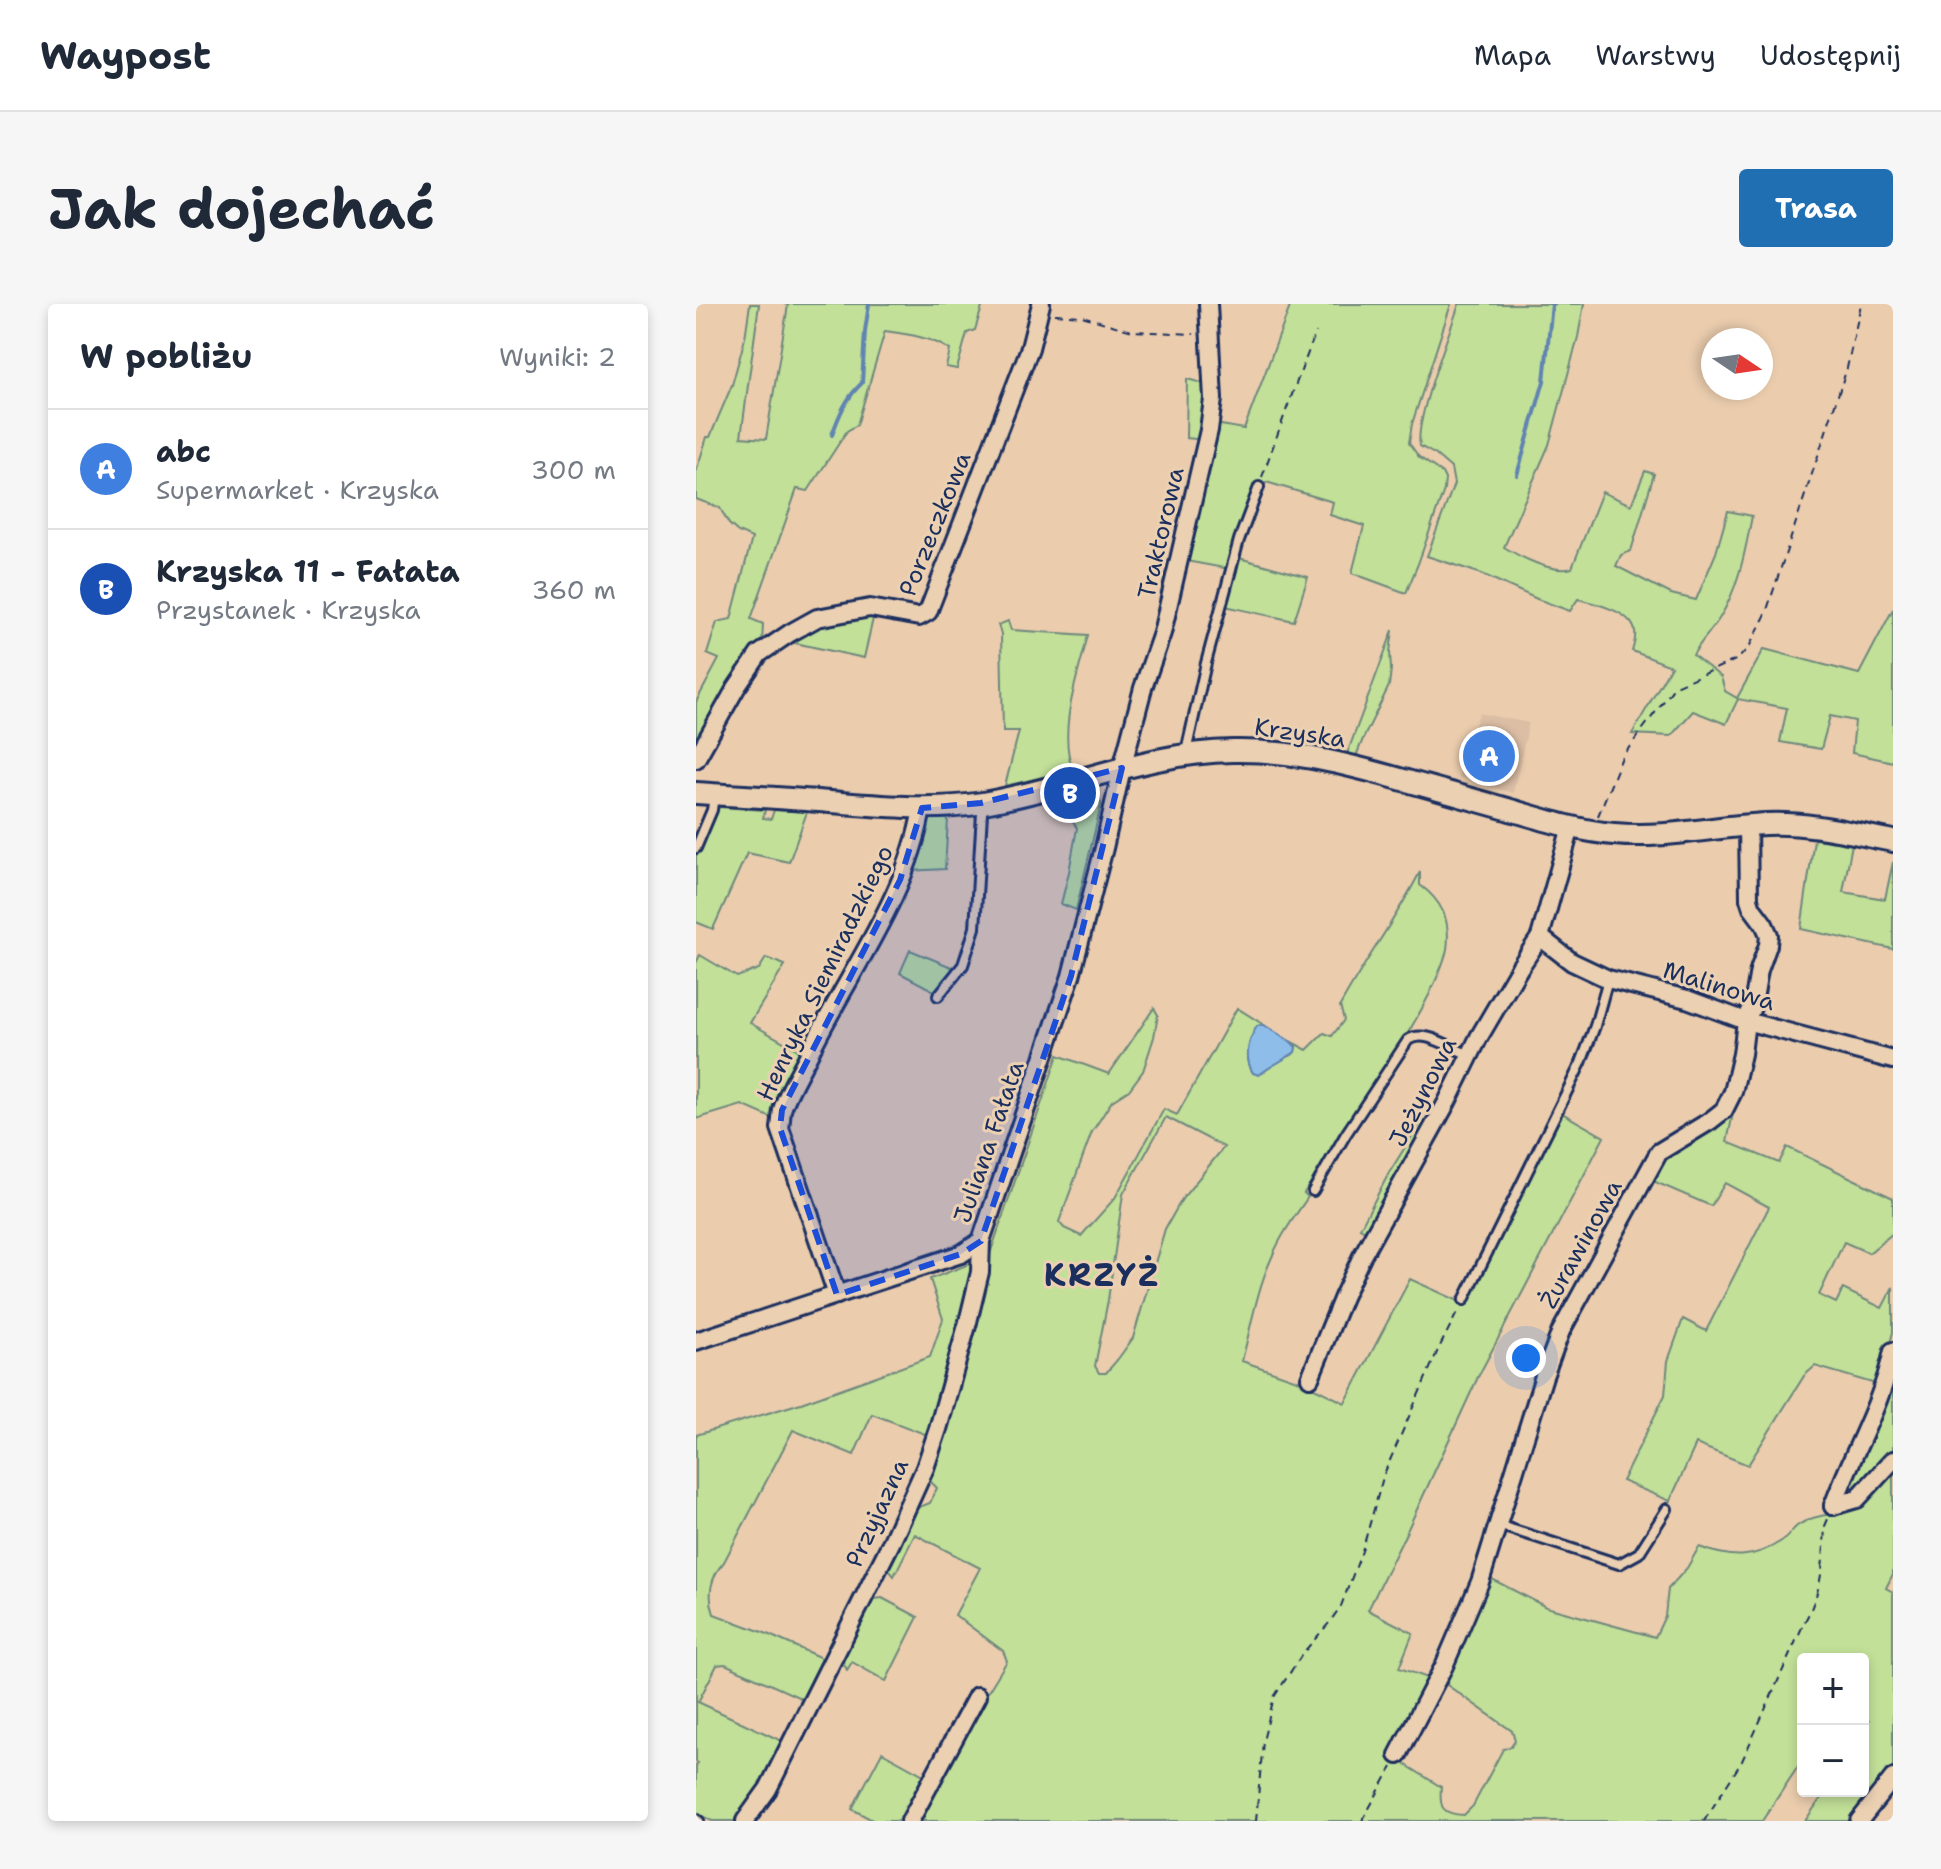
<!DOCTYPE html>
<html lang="pl">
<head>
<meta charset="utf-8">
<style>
	:root { --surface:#fff; --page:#f6f6f7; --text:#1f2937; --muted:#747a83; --line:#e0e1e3; --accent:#1f6fb2 }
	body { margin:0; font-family:"Shantell Sans",sans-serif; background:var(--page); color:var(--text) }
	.controls { position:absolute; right:24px; bottom:24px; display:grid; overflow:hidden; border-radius:8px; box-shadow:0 4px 12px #0003 }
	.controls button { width:72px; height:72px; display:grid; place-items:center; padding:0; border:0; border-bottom:2px solid var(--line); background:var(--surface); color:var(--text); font:40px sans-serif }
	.compass { position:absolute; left:1005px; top:24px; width:72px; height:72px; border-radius:50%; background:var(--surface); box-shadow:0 4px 12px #0003; rotate:103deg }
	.you { position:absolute; left:830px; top:1054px; width:28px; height:28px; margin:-20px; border:6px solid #fff; border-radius:50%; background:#1a73e8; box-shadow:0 0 0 12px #1a73e833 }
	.badge { display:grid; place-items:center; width:52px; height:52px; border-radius:50%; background:var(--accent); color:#fff; font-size:26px; font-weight:700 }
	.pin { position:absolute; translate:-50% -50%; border:4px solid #fff; box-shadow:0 2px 8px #0006 }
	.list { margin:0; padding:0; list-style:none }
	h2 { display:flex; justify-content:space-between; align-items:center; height:104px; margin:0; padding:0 32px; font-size:34px }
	h2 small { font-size:26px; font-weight:400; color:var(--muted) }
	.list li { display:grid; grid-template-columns:52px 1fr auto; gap:24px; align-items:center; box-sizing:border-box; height:120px; padding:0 32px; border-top:2px solid var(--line) }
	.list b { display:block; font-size:30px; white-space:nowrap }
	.list p { margin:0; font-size:26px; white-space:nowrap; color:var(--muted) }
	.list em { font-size:26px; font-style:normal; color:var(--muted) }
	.map { position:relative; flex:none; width:1197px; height:1517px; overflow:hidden; border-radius:8px }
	header { display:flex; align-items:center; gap:48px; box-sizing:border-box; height:112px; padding:0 40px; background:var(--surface); border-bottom:2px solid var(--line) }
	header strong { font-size:38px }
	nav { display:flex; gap:44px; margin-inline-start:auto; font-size:28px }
	.intro { display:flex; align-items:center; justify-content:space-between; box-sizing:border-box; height:192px; padding:0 48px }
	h1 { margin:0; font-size:56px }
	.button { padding:20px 36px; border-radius:8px; background:var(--accent); color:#fff; font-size:28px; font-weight:700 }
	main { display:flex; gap:48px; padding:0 48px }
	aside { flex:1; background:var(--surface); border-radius:8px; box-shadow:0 4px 12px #0003 }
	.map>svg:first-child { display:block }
	.built { fill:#dcbea5 }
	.green { fill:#c2e098; stroke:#6e887b; stroke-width:2; fill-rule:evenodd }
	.water { fill:#8ebde9; stroke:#6084b1; stroke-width:2 }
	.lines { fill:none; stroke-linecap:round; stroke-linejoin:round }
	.stream { stroke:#6084b1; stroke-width:4 }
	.service-casing { stroke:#1b2f5e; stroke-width:14 }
	.minor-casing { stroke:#1b2f5e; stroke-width:22 }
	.tertiary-casing { stroke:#1b2f5e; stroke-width:26 }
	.path { stroke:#1b2f5e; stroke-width:2; stroke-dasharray:8 6; stroke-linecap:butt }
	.service { stroke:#ebd0b2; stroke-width:8 }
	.minor { stroke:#ebd0b2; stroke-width:16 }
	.tertiary { stroke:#ebd0b2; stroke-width:20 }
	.marked { fill:#1d4ed8; fill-opacity:0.2; stroke:#1d4ed8; stroke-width:6; stroke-dasharray:16 10; stroke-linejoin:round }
	.labels { text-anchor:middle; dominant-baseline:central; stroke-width:6; stroke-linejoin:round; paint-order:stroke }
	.street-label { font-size:24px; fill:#1b2f5e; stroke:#ebd0b2 }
	.district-label { font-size:32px; font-weight:bold; letter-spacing:2px; fill:#1b2f5e; stroke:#ebd0b2 }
</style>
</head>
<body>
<header>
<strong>Waypost</strong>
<nav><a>Mapa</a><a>Warstwy</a><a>Udostępnij</a></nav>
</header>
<div class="intro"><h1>Jak dojechać</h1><a class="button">Trasa</a></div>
<main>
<aside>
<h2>W pobliżu<small>Wyniki: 2</small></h2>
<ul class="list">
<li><span class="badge" style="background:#3f7fe0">A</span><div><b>abc</b><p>Supermarket · Krzyska</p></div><em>300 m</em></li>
<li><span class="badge" style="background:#1a4fb4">B</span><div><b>Krzyska 11 - Fałata</b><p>Przystanek · Krzyska</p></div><em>360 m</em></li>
</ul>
</aside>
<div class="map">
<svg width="1197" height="1517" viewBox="0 0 1197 1517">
	<rect width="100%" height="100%" fill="#ebcdae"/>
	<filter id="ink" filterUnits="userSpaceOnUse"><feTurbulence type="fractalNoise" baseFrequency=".0125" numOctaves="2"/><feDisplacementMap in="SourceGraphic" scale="16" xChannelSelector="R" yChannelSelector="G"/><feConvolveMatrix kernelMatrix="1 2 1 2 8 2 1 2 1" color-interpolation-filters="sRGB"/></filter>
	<g filter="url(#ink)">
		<path class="built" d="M783,409L833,419L817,489L762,473Z"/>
		<g class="green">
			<path d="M54,0H63L45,133L70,135L92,1L88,0H287L279,26L271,29L261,65L250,63L254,46C235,33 211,30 189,27L161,121L151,127L112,187L101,185L55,315L67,320L66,341L3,434L0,432V398L23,355L11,350L21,318L35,315L56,234L42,228L33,220L24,204L0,195V168L11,133H14L36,81L49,34Z"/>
			<path d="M595,0H755L716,120L713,139L723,153L746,169L749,175L748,186L722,260L710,289L656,269L668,222L634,211L637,198L570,178L555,215L543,254L612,273L598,317L529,302L539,266L490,257L519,120L548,125Z"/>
			<path d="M763,0H888L882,33L853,141L808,243C824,253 857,270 876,264L906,188L935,201L949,167L958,170L935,247L925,251L920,262L975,290L1000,296L1020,249L1032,207L1056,212C1049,248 1043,283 1023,315C1015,327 1004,338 997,351L1025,373L1029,387L1041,394L1068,345L1163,370L1197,305V458L1156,449L1159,417L1134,412L1125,445L1084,438L1091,404L1042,395L1030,420L997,407L975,432L936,430L975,362L936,347C938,341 940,334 939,327C935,307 898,299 882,295L874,307L841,295L786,270L731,252L758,180L755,164L740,151L724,142C718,117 754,29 763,0Z"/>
			<path d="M491,75L510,80L507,133L500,135L490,134Z"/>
			<path d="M178,310L168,354L90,337L121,320Z"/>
			<path d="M312,317L315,326L392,331C382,372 361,426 377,466L309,482L323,427H307L305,330L302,321Z"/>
			<path d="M697,326L694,348L695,365L693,382L667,435L660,452L651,450Z"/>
			<path d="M394,486C402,489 404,492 405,501L380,606L365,600L373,568L381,524L369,507L354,497Z"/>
			<path d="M22,503L69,506L67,514L75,515L78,506L111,508L93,558L51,549L17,625L0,618V552Z"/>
			<path d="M230,515H252L249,565L211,567Z"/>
			<path d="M1118,535L1156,540L1147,588L1189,595L1197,558V645L1105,625Z"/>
			<path d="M724,568V581C746,597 755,616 751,645C748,660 740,676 733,691C711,735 682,775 654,816C638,840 623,865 608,889L612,893C599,912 585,931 576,953C561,985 555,1023 546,1057L604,1077L649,1099L714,975L769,1000L864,808L908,833L782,1073L711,1227L672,1306L717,1329L703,1364L735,1375L696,1452L745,1483C743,1504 746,1510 768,1511L777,1502L807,1445L814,1443L819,1436L816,1427L751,1381L753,1367L790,1272L850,1303L959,1333L969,1312L972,1285L991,1264L1003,1243C1036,1255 1057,1256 1087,1236C1093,1232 1096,1226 1101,1222C1111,1215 1125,1211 1137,1210L1178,1122L1197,1069V1270L1190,1284L1197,1288V1468L1160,1517H1109L1130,1487H1167V1426L1173,1417L1167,1414V1355H1107V1455L1066,1517H221L271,1422L311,1357L307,1347L259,1311L284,1264L219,1230L198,1272L193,1266L195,1253L218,1205L234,1199L241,1184L234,1177L233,1171L290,949L294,950L362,751L413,770L458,704L462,711L458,733L447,767L433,786L416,797L396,828L363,918L368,924L385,932L419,894L468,805L481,811L541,704L568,721L561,722C552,737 548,754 557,769L563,771L581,758L596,751L599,748L600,743L594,737L611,746L628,729L636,732L648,716L644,702C669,656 700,615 724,568ZM470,813L528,843L486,895L469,925L437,1034L422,1055L410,1069H403L399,1062L412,996L427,890Z"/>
			<path d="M214,646L258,664L240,688L204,669Z"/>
			<path d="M4,651L41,673L63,665L70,654L89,661L54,719L109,750L78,815L46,801L0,815V659Z"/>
			<path d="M1040,795L1031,838L1083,859L1091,843L1197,894V929L1173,949L1148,938L1123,991L1140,999L1147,985L1186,1004L1197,983V1028L1183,1081L1119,1062L1108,1072L1052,1161L1000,1140L974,1197L926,1177L969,1091L972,1057L987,1015L1010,1027L1073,903L1029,879L1015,902L957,877L970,852Z"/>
			<path d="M726,816L734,821L673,929L664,924L693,869Z"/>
			<path d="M276,959L278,967L234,1132L176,1110L158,1151L97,1126L28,1258C15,1272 11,1291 18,1310L69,1329L132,1357L111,1397L29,1360L21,1361L2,1398L90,1439L43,1517H16L0,1509V1462L2,1459L0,1458V1131L105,1099L234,1053L247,1015L234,975Z"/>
			<path d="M186,1294L222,1313L190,1377L156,1358L151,1366L147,1358L146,1347L170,1300L179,1295Z"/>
			<path d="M186,1448L231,1473L207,1517H178L156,1505Z"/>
		</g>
		<path class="water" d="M568,721L594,737L600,743L599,748C588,756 574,762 563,771L557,769C548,754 552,737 561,722Z"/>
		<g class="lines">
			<g class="stream">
				<path d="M136,131C143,111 150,94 166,79L169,27L173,0"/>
				<path d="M821,171L848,77L856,0"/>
			</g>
			<defs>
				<g id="service">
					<path d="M490,448L510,359L543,236L563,183"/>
					<path d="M0,544L16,506L18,492"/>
					<path d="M242,692L267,661L279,624L286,509L285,501"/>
					<path d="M617,887L650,830L712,736C730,724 756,746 775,751"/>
					<path d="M768,996L885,759L899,722L912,675"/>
					<path d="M802,1221L923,1260L943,1249L971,1205"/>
					<path d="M0,1515L3,1517"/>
				</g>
				<g id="minor">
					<path d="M0,455L40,384L63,350L94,329L121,314L174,304L223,313L232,308L334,44L345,0"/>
					<path d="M844,633L876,658L912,675L991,695L1050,717L1197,756"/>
					<path d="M141,991L84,824C85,819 85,812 86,806C91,789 105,766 113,750C151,671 212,592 226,504"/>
					<path d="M0,1037L265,950L285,937"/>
					<path d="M614,1074L647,993L666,952L751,798L783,733L824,663L844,633L875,523"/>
					<path d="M1137,1202C1156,1149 1185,1103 1197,1047"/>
					<path d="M1137,1202L1161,1195L1197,1156"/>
					<path d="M702,1451L748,1362L784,1278L848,1072L865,1027L963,848L1014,817L1028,806L1037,788L1046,750L1050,717L1057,701L1063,666L1072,641L1073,631L1068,620L1056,604L1053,595L1052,521"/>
					<path d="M49,1517L72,1485L196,1237L229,1164L242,1125L272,1018L284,968L285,937L375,672L408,544L426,464L447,384L466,329L513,126L517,95L512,0"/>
					<path d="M214,1517L281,1392"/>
					<path d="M1163,1517L1197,1474"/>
				</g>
				<path id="tertiary" d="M0,489C45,492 89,494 134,498C185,502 236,507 287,499C371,485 451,448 537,447C591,446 642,458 693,472C732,483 772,494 811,505C846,515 882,527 918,530C969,535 1020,522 1070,520C1113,518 1155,529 1197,537"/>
			</defs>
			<use href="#service" class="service-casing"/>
			<use href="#minor" class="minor-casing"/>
			<use href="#tertiary" class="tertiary-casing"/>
			<g class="path">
				<path d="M359,10L386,12L436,27L498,30"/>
				<path d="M566,173L598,85L620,28"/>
				<path d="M902,512L926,453L979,382L1042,355L1053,343L1069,312L1151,64L1165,0"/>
				<path d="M560,1517L567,1437L578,1393L607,1349L633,1319L645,1302L666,1247L688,1170L742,1046L763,1005"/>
				<path d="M666,1517L696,1463"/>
				<path d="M1008,1517L1046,1457L1108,1319C1127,1285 1127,1259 1129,1222L1132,1215"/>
			</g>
			<use href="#service" class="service"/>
			<use href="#minor" class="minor"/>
			<use href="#tertiary" class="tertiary"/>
		</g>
	</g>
	<path class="marked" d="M426,464L375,672L285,937L265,950L141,991L84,824L86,806L204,576L226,504L285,499Z"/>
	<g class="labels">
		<g class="street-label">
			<text transform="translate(239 220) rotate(-68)">Porzeczkowa</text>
			<text transform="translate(465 229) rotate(-77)">Traktorowa</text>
			<text transform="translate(604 429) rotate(8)">Krzyska</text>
			<text transform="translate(129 669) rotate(-64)">Henryka Siemiradzkiego</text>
			<text transform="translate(1023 682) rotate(17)">Malinowa</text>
			<text transform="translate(727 788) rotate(-63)">Jeżynowa</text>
			<text transform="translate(293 838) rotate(-71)">Juliana Fałata</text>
			<text transform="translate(885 940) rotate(-61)">Żurawinowa</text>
			<text transform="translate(181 1209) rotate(-65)">Przyjazna</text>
		</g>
		<g class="district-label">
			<text x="406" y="970">KRZYŻ</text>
		</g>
	</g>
</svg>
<div class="controls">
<button>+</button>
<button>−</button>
</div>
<svg class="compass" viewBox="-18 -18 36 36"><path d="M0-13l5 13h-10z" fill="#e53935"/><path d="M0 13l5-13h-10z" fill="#747a83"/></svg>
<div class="you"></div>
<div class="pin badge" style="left:793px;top:452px;background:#3f7fe0">A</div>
<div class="pin badge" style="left:374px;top:489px;background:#1a4fb4">B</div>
</div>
</main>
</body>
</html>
